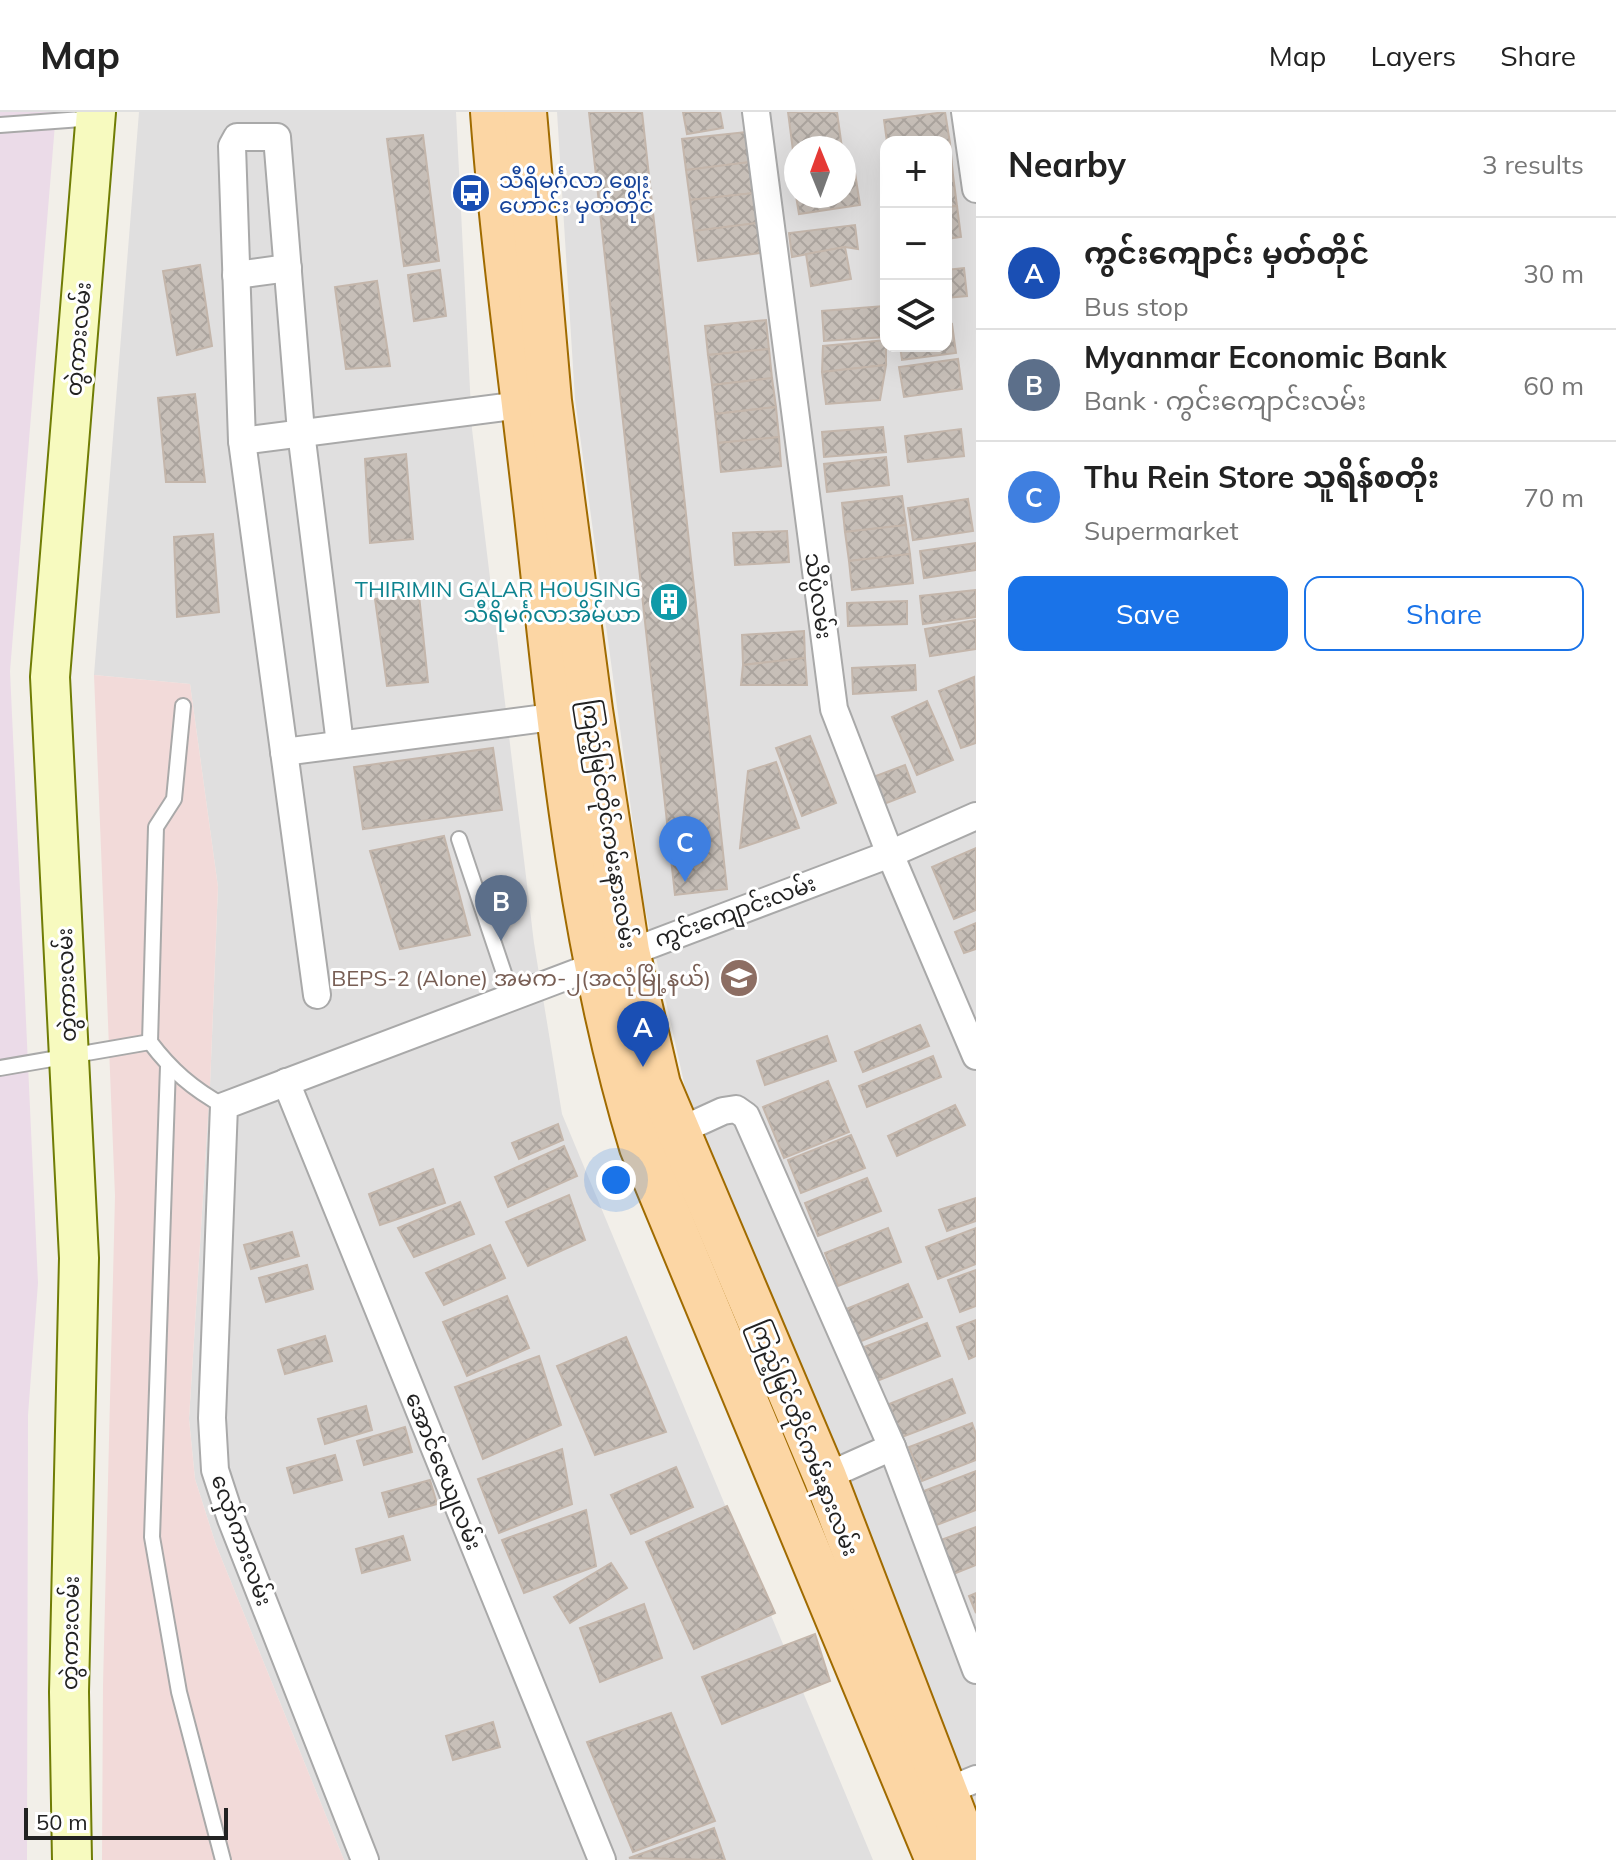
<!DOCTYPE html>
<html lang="en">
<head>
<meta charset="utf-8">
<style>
	:root { --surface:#fff; --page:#f2f2f2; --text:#222; --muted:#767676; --line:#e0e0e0; --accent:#1a73e8 }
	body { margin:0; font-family:Mulish,"Noto Sans Myanmar",sans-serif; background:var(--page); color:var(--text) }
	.controls { position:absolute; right:24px; top:24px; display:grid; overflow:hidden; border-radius:16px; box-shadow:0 8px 32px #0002 }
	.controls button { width:72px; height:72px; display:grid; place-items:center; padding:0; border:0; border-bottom:2px solid var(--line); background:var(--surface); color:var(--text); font:40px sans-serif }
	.compass { position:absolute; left:784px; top:24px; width:72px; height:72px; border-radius:50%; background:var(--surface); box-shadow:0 8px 32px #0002; rotate:359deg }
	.scale { position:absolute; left:24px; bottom:20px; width:204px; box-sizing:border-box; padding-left:8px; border:4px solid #222; border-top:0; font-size:22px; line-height:28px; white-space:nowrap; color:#222; -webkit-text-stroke:6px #fff; paint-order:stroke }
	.you { position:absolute; left:616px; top:1068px; width:28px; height:28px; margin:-20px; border:6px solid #fff; border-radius:50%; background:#1a73e8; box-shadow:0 0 0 12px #1a73e833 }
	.badge { display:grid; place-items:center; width:52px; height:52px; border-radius:50%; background:var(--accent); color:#fff; font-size:26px; font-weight:700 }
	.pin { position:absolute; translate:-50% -66px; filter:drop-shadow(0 2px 4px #0008) }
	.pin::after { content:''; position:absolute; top:42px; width:28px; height:24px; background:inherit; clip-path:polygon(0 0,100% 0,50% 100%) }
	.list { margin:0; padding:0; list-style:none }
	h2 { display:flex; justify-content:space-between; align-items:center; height:104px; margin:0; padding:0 32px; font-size:34px }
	h2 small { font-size:26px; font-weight:400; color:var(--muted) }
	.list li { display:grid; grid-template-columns:52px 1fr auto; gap:24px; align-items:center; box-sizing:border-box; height:112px; padding:0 32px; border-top:2px solid var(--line) }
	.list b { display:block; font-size:30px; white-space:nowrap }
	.list p { margin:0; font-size:26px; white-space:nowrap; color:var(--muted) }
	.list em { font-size:26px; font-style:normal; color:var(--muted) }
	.actions { display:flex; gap:16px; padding:24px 32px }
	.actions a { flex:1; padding:18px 0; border:2px solid var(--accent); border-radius:16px; text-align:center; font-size:28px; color:var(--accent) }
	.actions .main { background:var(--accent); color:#fff }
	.icon { flex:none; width:44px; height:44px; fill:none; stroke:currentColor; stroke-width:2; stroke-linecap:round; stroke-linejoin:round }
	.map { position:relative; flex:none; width:976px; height:1748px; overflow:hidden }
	header { display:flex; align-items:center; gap:48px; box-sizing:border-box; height:112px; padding:0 40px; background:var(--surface); border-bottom:2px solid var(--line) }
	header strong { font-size:38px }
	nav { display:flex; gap:44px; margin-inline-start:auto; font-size:28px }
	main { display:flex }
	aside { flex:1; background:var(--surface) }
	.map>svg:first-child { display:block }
	.residential { fill:#e0dfdf; fill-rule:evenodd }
	.commercial { fill:#f2dad9 }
	.industrial { fill:#ebdbe8 }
	.building { fill:url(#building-cross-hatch); stroke:#c4b6ab; stroke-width:2 }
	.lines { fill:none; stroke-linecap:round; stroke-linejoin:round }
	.service-casing { stroke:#a9a9a9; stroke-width:18 }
	.minor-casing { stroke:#a9a9a9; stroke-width:30 }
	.secondary-casing { stroke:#707d05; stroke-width:42 }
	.primary-casing { stroke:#a06b00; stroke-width:46 }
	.service { stroke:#fff; stroke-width:14 }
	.minor { stroke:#fff; stroke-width:26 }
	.secondary { stroke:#f7fabf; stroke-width:38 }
	.primary { stroke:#fcd6a4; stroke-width:42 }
	.labels { text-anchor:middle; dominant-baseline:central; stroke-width:6; stroke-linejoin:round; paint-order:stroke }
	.transit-label { font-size:22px; fill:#164399; stroke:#fff; text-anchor:start }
	.street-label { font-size:22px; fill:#222; stroke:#fff }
	.culture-label { font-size:22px; fill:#0d838f; stroke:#fff; text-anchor:end }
	.education-label { font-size:22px; fill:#785e54; stroke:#fff; text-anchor:end }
</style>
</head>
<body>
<header>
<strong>Map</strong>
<nav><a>Map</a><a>Layers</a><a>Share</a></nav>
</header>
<main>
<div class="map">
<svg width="976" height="1748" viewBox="0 0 976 1748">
	<defs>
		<pattern id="building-cross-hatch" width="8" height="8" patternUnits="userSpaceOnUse" patternTransform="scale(2)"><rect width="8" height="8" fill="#c7bfb8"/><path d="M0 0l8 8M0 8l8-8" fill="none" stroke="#aba49e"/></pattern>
	</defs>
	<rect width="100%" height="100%" fill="#f2efe9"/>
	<g class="residential">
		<path d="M139,0H456L472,317L534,831L562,1002L873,1748H344L216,1433L195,1367L189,1307L210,974L218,775L190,572L94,563Z"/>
		<path d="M557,0H976V1708L685,975L644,792L575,287ZM886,30H946V234H886ZM796,36H844V84H796Z"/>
	</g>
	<path class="commercial" d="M94,563L190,572L218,775L210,974L189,1307L195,1367L216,1433L344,1748H102L103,1573L115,1084Z"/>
	<path class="industrial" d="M0,0H56L10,559L38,1171L28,1303L27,1748H0Z"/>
	<g class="building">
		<path d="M589,0H642L727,777L675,783Z"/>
		<path d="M683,0H720L723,16L687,22Z"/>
		<path d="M788,0H837L842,36H796L795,54Z"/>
		<path d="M945,0L950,31L887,30L884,8Z"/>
		<path d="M746,20L750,50L686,58L682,27Z"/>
		<path d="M423,23L439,149L404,154L387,27Z"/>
		<path d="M950,31L953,63H946V32Z"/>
		<path d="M750,50L754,81L690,88L686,58Z"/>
		<path d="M855,61L860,93L799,102L796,84H844V63Z"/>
		<path d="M946,63H953L957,94L946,95Z"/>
		<path d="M754,81L757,111L694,119L690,88Z"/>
		<path d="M957,94L961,125L946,127V95Z"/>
		<path d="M757,111L761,141L698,149L694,119Z"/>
		<path d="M855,113L858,137L845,135L792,145L789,121Z"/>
		<path d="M845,135L851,167L811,174L806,142Z"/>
		<path d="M200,153L212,234L177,243L163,159Z"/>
		<path d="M964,156L967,184L946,186V158Z"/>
		<path d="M440,158L446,204L414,209L408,163Z"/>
		<path d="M377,169L390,254L346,257L335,175Z"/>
		<path d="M884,194L886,225L824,229L822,199Z"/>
		<path d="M766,208L769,237L708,243L705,214Z"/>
		<path d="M952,212L956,241L902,248L900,234H946V213Z"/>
		<path d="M886,228V253L822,260L823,234Z"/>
		<path d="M769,237L772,266L712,273L708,243Z"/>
		<path d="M958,247L962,277L904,285L899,255Z"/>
		<path d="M886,253L880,288L826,292L822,260Z"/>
		<path d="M772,266L776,295L715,302L712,273Z"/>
		<path d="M195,282L205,370H166L158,286Z"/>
		<path d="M776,295L779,325L718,331L715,302Z"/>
		<path d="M883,315L886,340L824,345L822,320Z"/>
		<path d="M961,317L964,344L908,350L905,324Z"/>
		<path d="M779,325L781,354L721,360L718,331Z"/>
		<path d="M406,342L413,427L370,431L365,347Z"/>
		<path d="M886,345L889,373L827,380L824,352Z"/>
		<path d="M902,384L906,413L845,420L842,391Z"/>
		<path d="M968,387L973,419L913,428L908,396Z"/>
		<path d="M906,413L910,442L849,449L845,420Z"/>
		<path d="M787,419L789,450L735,453L733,421Z"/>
		<path d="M213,422L219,500L177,505L174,425Z"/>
		<path d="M976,431V458L924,466L920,439Z"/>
		<path d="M910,442L913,471L852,478L849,449Z"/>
		<path d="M976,478V505L923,512L920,484Z"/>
		<path d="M419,483L428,570L387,574L375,487Z"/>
		<path d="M907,489V512L848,514L847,491Z"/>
		<path d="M976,508V537L930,544L925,517Z"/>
		<path d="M804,519L805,546L743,553L742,523Z"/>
		<path d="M805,546L807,573H741L743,553Z"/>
		<path d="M915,553L916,578L853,582L852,556Z"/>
		<path d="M974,565L976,631L961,636L939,579Z"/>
		<path d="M927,589L953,648L917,663L892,605Z"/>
		<path d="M810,624L836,691L802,704L776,636Z"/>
		<path d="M493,636L502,698L363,717L354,655Z"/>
		<path d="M776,650L799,716L740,736L748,659Z"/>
		<path d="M905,653L915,680L884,692L873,665Z"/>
		<path d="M444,724L470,823L400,837L370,739Z"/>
		<path d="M976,736V798L954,807L932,755Z"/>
		<path d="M976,811V837L964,841L955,820Z"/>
		<path d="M920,913L929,934L863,960L855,940Z"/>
		<path d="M827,924L836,949L765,973L757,949Z"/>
		<path d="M933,944L941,965L867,995L859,974Z"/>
		<path d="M828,969L849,1020L784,1046L763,995Z"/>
		<path d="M955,993L965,1013L897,1044L888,1024Z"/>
		<path d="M558,1012L563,1028L519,1047L512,1031Z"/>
		<path d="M851,1023L865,1056L801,1081L788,1048Z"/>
		<path d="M564,1034L577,1064L508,1095L495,1065Z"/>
		<path d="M433,1057L445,1091L380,1113L369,1082Z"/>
		<path d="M867,1066L881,1099L818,1124L805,1091Z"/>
		<path d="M569,1083L585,1128L528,1154L506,1110Z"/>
		<path d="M976,1086V1109L947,1119L939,1098Z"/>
		<path d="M460,1090L474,1122L414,1145L398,1116Z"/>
		<path d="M888,1116L901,1150L838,1174L825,1141Z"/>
		<path d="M976,1116V1152L938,1167L926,1135Z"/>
		<path d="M292,1120L299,1144L251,1157L244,1133Z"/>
		<path d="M490,1133L505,1166L444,1193L426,1161Z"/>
		<path d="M307,1153L313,1177L266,1190L259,1166Z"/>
		<path d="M976,1158V1194L960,1200L948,1168Z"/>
		<path d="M908,1172L922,1205L859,1230L846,1197Z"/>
		<path d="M507,1184L529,1236L467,1264L443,1210Z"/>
		<path d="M976,1208V1244L969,1247L957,1215Z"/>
		<path d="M927,1211L940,1244L877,1269L864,1235Z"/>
		<path d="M325,1224L332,1249L285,1262L278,1238Z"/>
		<path d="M626,1225L666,1320L595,1343L557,1254Z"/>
		<path d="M539,1244L561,1313L483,1347L455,1275Z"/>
		<path d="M952,1267L965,1301L902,1325L889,1292Z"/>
		<path d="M366,1294L372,1318L325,1332L318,1307Z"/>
		<path d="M972,1311L976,1322V1348L922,1369L909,1335Z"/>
		<path d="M405,1315L412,1340L364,1353L357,1329Z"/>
		<path d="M562,1337L572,1392L499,1421L478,1367Z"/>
		<path d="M335,1343L342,1368L294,1381L287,1356Z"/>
		<path d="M676,1355L693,1395L631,1422L611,1383Z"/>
		<path d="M976,1359V1398L934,1414L921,1380Z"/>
		<path d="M430,1368L437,1392L389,1405L382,1381Z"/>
		<path d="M727,1394L775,1501L694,1537L646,1430Z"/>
		<path d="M586,1398L596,1454L524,1481L502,1428Z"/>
		<path d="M976,1415V1453L951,1463L938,1429Z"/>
		<path d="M403,1424L410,1448L362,1461L356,1437Z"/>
		<path d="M611,1451L627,1476L570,1511L554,1485Z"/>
		<path d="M976,1481V1501L969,1484Z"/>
		<path d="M644,1492L662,1546L600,1570L580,1516Z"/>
		<path d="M815,1522L830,1569L722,1612L702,1565Z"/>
		<path d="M671,1601L715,1709L633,1740L587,1630Z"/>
		<path d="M493,1610L500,1635L453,1648L446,1624Z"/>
		<path d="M714,1716L725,1748L629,1746Z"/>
	</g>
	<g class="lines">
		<defs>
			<g id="service">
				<path d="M0,13L95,6"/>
				<path d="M183,594L174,687L156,715L150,930C171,958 193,977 224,994"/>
				<path d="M459,727L511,882"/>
				<path d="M168,954L152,1425L179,1580L223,1748"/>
				<path d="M0,956L150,930"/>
			</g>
			<g id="minor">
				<path d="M756,0L834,597L890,742L976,944"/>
				<path d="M965,0L976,77"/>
				<path d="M236,163L288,156"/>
				<path d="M242,329L536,291"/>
				<path d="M284,640L560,604"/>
				<path d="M317,883L242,329L232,34L237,25H277L301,320L340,632"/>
				<path d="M286,970L602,1748"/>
				<path d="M677,1020L723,999L736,997L746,1004L892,1335L976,1558"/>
				<path d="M825,1365L892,1335"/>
				<path d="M935,1684L976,1667"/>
				<path d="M365,1748L231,1407L215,1358L212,1306L224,994L890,742L976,704"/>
			</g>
			<path id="secondary" d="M72,1748L69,1580L79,1146L50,565L96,0"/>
			<g id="primary">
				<path d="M492,0C502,135 521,269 536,403C559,615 579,831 641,1035L937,1748"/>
				<path d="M525,0L550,289L591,598L628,839L659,973L825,1365L972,1748"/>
			</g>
		</defs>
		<use href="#service" class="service-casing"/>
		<use href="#minor" class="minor-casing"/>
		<use href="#secondary" class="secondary-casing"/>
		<use href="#primary" class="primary-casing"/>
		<use href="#service" class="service"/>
		<use href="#minor" class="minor"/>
		<use href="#secondary" class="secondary"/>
		<use href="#primary" class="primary"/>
	</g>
	<defs>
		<symbol id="bus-disc" viewBox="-11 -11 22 22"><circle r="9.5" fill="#1a4fb4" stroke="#fff"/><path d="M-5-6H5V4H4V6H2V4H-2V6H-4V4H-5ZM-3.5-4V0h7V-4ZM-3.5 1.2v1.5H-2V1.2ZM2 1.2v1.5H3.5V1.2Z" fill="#fff"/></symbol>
		<symbol id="building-disc" viewBox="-11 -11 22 22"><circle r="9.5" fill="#0f9aa8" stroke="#fff"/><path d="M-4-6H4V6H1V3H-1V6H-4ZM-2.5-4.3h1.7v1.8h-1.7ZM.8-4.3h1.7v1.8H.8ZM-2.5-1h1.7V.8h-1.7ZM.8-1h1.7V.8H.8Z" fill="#fff"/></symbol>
		<symbol id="school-disc" viewBox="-11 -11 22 22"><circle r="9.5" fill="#8d6e63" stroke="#fff"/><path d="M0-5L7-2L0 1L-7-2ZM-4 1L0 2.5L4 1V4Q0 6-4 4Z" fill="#fff"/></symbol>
	</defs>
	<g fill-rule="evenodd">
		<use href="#bus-disc" x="449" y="59" width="44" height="44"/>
		<use href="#building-disc" x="647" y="468" width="44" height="44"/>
		<use href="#school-disc" x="717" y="844" width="44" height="44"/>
	</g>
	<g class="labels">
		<g class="transit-label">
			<text x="499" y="68">သီရိမင်္ဂလာ ဈေး<tspan x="499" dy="25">ဟောင်း မှတ်တိုင်</tspan></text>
		</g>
		<g class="street-label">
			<text transform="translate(78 227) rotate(-85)">တွဲကားလမ်း</text>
			<text transform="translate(819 484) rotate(82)">သိပ္ပံလမ်း</text>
			<text transform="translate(609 712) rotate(81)">ကြည့်မြင်တိုင်ကမ်းနားလမ်း</text>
			<text transform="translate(735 799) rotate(-20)">ကွင်းကျောင်းလမ်း</text>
			<text transform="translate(66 873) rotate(-92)">တွဲကားလမ်း</text>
			<text transform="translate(805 1326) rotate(68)">ကြည့်မြင်တိုင်ကမ်းနားလမ်း</text>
			<text transform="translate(444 1359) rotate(68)">အောင်ဇေယျလမ်း</text>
			<text transform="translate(242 1428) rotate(70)">လှော်ကားလမ်း</text>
			<text transform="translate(70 1521) rotate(-89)">တွဲကားလမ်း</text>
		</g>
		<g class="culture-label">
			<text x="641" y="477">THIRIMIN GALAR HOUSING<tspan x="641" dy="25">သီရိမင်္ဂလာအိမ်ယာ</tspan></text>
		</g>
		<g class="education-label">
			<text x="711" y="866">BEPS-2 (Alone) အမက-၂(အလုံမြို့နယ်)</text>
		</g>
	</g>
</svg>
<div class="controls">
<button>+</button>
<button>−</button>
<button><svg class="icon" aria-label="layers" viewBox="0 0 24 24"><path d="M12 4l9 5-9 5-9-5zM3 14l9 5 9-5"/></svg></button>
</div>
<svg class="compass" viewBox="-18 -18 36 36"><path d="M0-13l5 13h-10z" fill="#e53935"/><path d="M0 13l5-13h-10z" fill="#767676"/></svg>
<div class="scale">50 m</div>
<div class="you"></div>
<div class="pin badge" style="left:643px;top:955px;background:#1a4fb4">A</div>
<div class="pin badge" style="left:501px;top:829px;background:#5c6f8a">B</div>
<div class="pin badge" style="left:685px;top:770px;background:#3f7fe0">C</div>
</div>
<aside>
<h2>Nearby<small>3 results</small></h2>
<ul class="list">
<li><span class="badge" style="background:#1a4fb4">A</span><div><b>ကွင်းကျောင်း မှတ်တိုင်</b><p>Bus stop</p></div><em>30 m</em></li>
<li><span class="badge" style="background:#5c6f8a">B</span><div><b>Myanmar Economic Bank</b><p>Bank · ကွင်းကျောင်းလမ်း</p></div><em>60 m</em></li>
<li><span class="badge" style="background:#3f7fe0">C</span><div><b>Thu Rein Store သူရိန်စတိုး</b><p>Supermarket</p></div><em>70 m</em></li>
</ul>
<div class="actions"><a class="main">Save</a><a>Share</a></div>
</aside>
</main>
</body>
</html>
